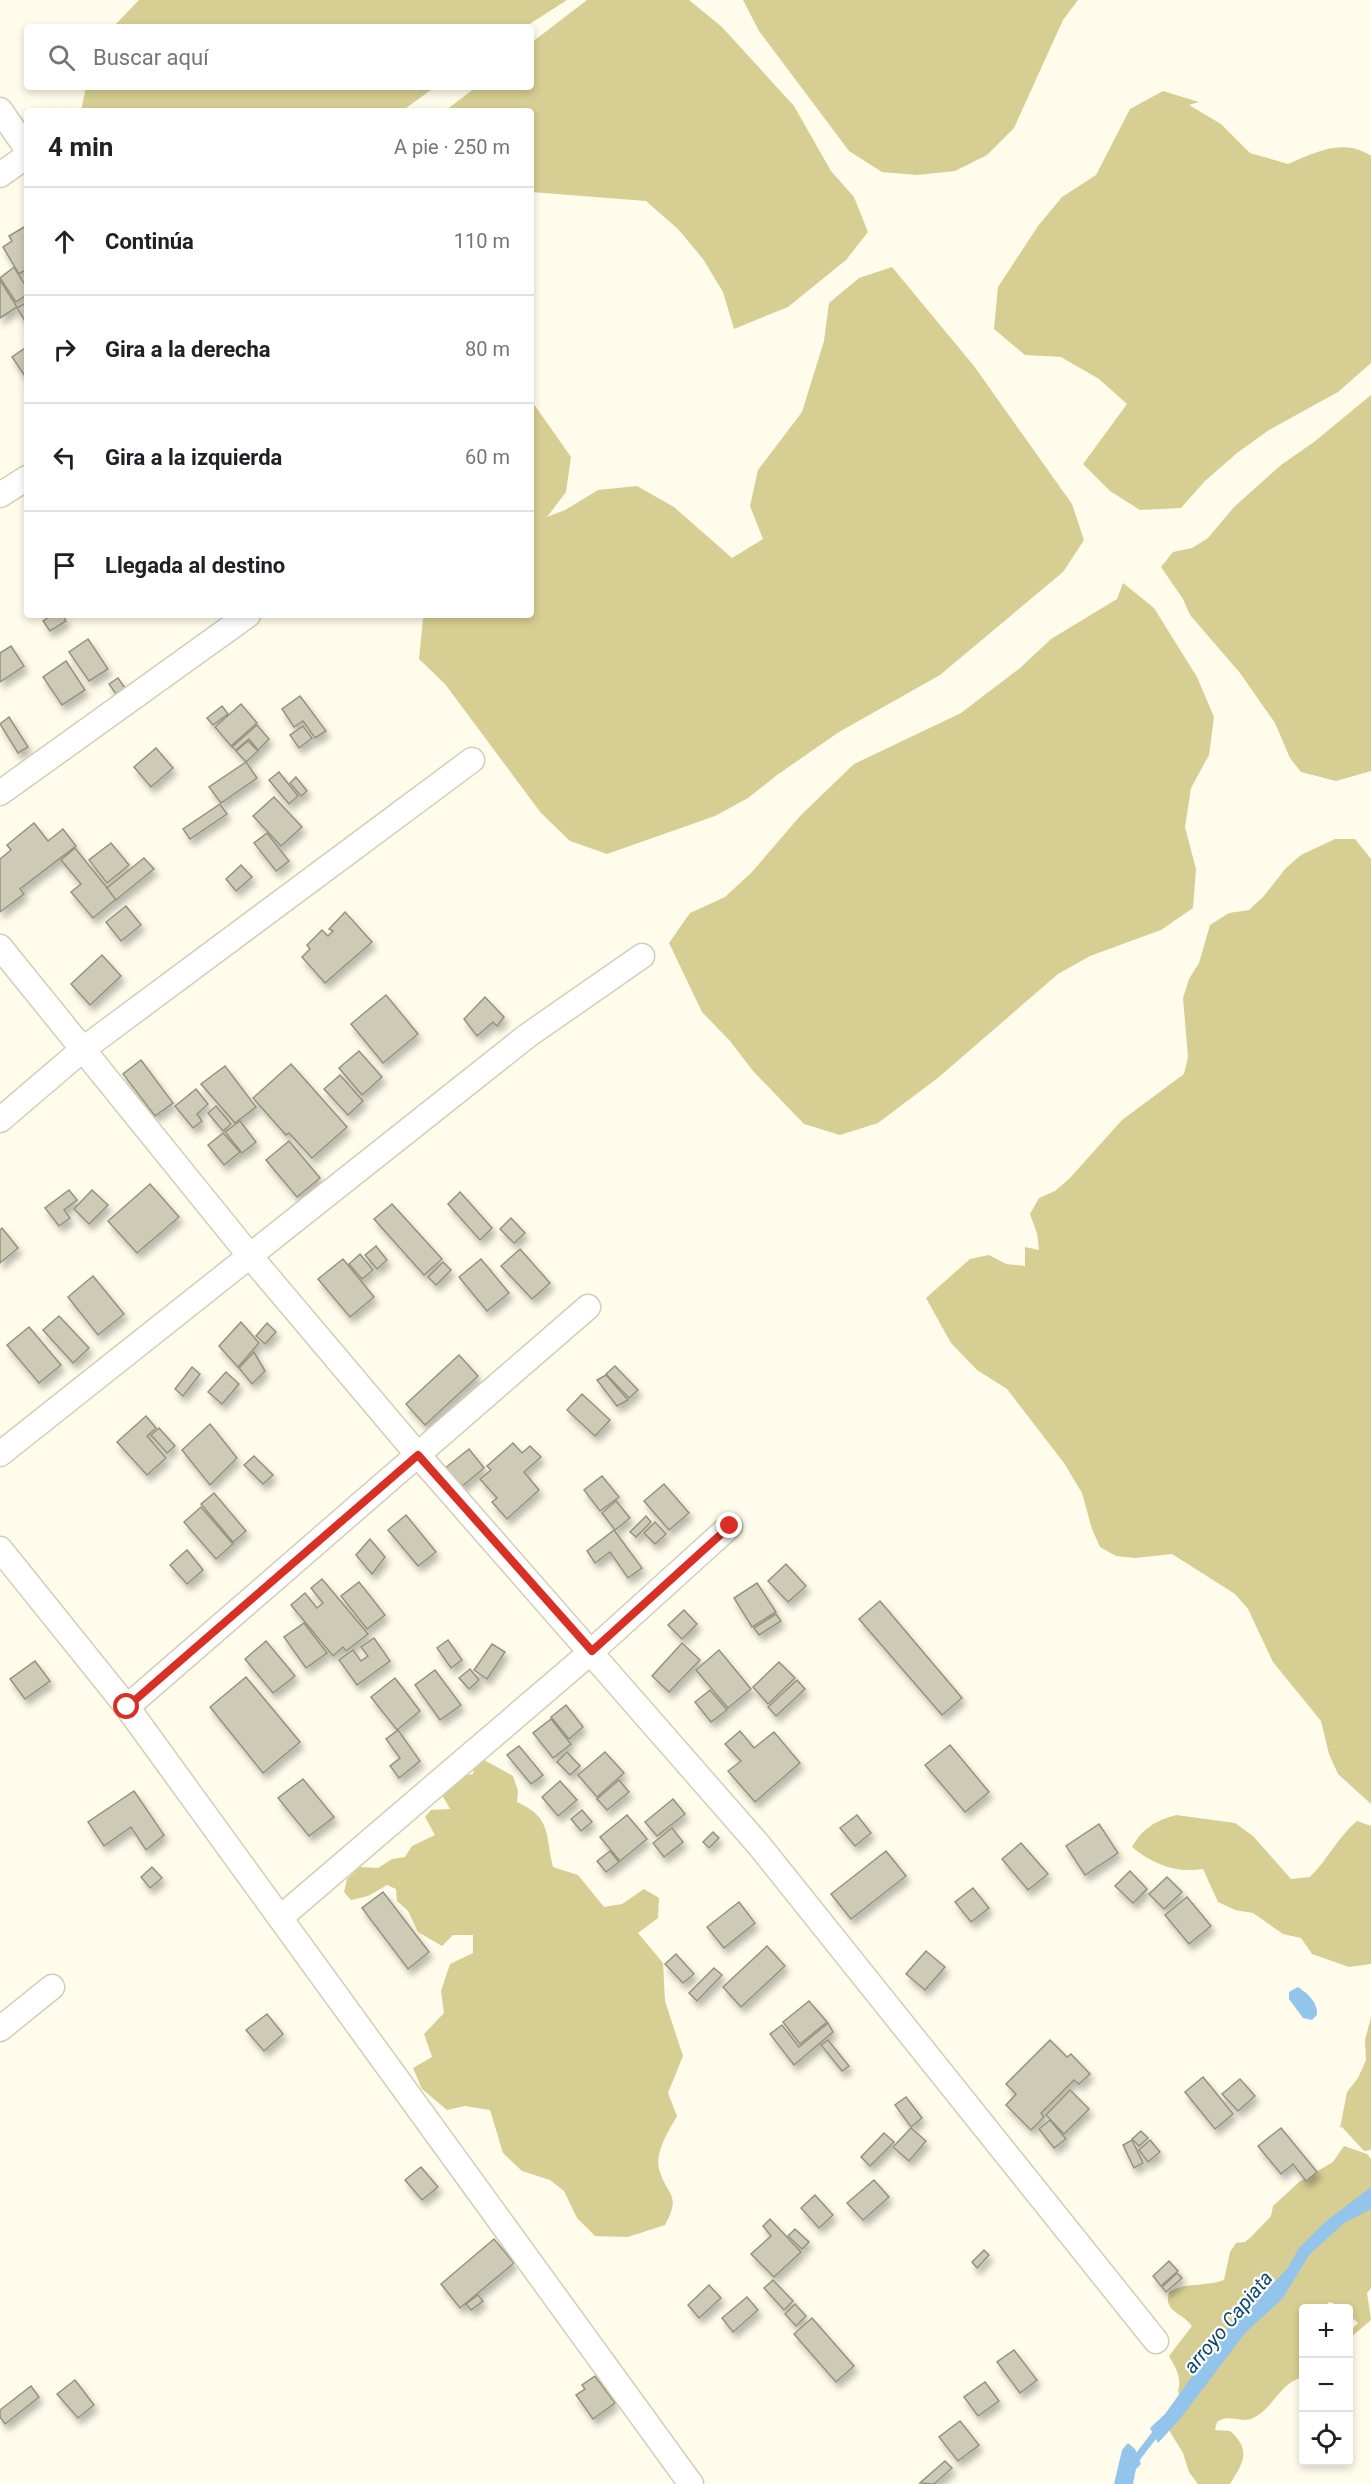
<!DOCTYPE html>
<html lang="es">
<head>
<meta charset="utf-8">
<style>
	:root { --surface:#fff; --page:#f6f6f6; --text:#202124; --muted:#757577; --line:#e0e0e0 }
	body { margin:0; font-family:Roboto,sans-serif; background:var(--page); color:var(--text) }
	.controls { position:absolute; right:18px; bottom:18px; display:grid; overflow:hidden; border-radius:6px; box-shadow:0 3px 9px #0003 }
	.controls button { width:54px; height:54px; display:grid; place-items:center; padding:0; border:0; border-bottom:2px solid var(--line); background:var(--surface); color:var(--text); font:30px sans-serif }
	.stop { position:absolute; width:18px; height:18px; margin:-14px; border:4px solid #d93025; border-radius:50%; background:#fff }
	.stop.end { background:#d93025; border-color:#fff; box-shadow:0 2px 6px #0008 }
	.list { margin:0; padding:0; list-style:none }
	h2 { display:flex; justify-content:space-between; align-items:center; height:78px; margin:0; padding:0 24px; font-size:26px }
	h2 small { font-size:20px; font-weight:400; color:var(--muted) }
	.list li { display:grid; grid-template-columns:39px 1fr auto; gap:18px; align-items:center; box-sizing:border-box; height:108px; padding:0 24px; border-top:2px solid var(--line) }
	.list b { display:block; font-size:22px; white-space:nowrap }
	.list em { font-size:20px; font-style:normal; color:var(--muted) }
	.icon { flex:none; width:33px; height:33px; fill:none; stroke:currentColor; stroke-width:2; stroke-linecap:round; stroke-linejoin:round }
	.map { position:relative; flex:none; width:1371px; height:2484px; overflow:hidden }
	.search { position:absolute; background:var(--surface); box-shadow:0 3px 9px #0003; left:24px; top:24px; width:510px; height:66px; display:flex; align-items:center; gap:15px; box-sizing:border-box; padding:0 21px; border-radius:6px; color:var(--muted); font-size:22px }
	.panel { position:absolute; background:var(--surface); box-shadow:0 3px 9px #0003; left:24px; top:108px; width:510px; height:510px; border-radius:6px }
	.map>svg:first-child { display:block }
	.forest { fill:#d7ce93 }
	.water { fill:#93c4ec }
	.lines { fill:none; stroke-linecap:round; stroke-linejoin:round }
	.stream { stroke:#93c4ec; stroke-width:7 }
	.building { fill:#cdcab5; stroke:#95927e; stroke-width:1.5; filter:url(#shadow) }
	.street-casing { stroke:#d1ceb9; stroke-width:27 }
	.street { stroke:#fff; stroke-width:24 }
	.route { stroke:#d93025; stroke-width:8 }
	.labels { text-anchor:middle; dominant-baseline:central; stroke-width:4.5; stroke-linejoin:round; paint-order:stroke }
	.water-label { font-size:20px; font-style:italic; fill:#0e486d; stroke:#fff }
</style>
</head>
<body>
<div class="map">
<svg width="1371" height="2484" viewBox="0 0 1371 2484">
	<defs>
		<filter id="shadow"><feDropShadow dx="3.5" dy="6" stdDeviation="3" flood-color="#0004"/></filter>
	</defs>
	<rect width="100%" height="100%" fill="#fffceb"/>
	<g class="forest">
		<path d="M139,0H567L525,27H113Z"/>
		<path d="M587,0H689L722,27L794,106L831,171L854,197L868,232L846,260L788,307L734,329L723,292L703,259L678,229L646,201L531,192V111H445L476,87H531V43Z"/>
		<path d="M743,0H1078L1063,20L1014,128L987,155L955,171L917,175L882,172L849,151L759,31Z"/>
		<path d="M86,87H435L402,111H81Z"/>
		<path d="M1163,91L1199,102L1189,105L1221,124L1250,153L1288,164C1314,153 1343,137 1371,156V363L1338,392L1269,430L1237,453L1205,481L1181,508L1140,510L1110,491L1083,464L1127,404L1099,379L1061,357L1025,355L994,329L998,287L1038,226L1062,197L1096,175L1130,109Z"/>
		<path d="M892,267L974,366L1045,466L1072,504L1084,540L1063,572L940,675L839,732L777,775L748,798L715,816L607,854L570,841L541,813L445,684L419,659L423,619L426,615H531V400L571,457L566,492L547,517L565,510L598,490L637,486L674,507L732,558L763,539L750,506L758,470L802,412L824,341L829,303L859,278Z"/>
		<path d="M1371,395V771L1336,781L1301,772L1290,758L1275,723L1240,673L1190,615L1183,599L1161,567L1173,552L1192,548L1208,538L1234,507L1281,465L1314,442Z"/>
		<path d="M1123,583L1154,608L1197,677L1214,717L1209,755L1191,788L1185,827L1196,869L1193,908L1161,930L1090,956L1058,974L939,1077L878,1123L840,1135L804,1124L753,1071L730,1041L702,1012L669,943L690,913L725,897L752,872L801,815L854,764L961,713L1020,668L1051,639L1117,599Z"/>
		<path d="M1335,839H1355L1371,859V1804L1338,1774L1329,1754L1321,1721L1273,1662L1248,1609L1235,1594L1172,1554L1135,1558L1116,1556L1100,1547L1092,1529L1082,1493L1064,1463L1007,1389L977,1370L951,1343L926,1298L970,1259L989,1255L1006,1264L1025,1266V1247L1039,1250L1037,1233L1030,1214L1039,1198L1055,1191L1070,1178L1122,1120L1184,1074L1188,1057L1183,998L1189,979L1199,963L1210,925L1229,913L1249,910L1263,897L1286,868L1301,855Z"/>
		<path d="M484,1760L513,1776L518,1791L517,1802C552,1818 545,1834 553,1867L578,1875L604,1907L622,1904L644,1889L659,1898L658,1918L638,1933L663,1963L665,2001L683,2056L668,2093L677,2116C669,2130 655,2152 659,2169C667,2197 682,2193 665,2225L628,2237L595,2236L577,2218L564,2191L550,2180L522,2171L503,2153L490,2110L465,2106L447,2110L422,2089L413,2068L432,2057L424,2034L444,2013L441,1991L450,1964L473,1953V1935H453L442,1946L418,1932L408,1911L397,1901L396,1889L387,1885L368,1896L351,1900L344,1892L347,1879L360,1867L378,1868L392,1859L405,1857L412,1846L435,1835L425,1817L431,1810L450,1809L441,1793L458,1777L473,1774L475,1762Z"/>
		<path d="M1176,1815L1235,1823L1253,1836L1291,1879L1310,1877C1328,1859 1338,1837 1357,1821L1371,1826V1964L1349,1967L1312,1954L1301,1938L1283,1934L1253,1913L1235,1910L1218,1902L1203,1869C1175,1873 1154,1865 1132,1847C1143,1828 1155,1821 1176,1815Z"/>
		<path d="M1371,2017V2150L1364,2151L1342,2127L1340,2128L1347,2092L1358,2078L1366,2060L1365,2040Z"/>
		<path d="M1344,2146L1367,2154L1371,2159V2288L1367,2293L1371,2320L1350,2338L1351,2330L1358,2323L1349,2315L1348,2308L1329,2302L1325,2308H1304L1303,2377C1279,2383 1274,2408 1253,2418C1241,2424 1229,2413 1217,2422L1215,2430L1230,2431C1252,2450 1243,2463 1230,2484H1198L1189,2472L1183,2453L1167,2427L1181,2399L1178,2391C1182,2377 1176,2369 1169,2356L1192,2326C1182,2312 1163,2312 1169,2292C1185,2282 1206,2287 1224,2280L1230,2252L1236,2243L1245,2242L1252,2236L1271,2216L1273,2206L1299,2182L1333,2162Z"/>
	</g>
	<g class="water">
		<path d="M1298,1987C1307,1993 1318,2002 1317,2015L1312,2020L1303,2018L1289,1999V1992Z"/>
		<path d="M1371,2187V2209L1344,2223L1309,2255L1283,2298L1245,2333L1180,2419L1158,2443L1150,2428L1165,2414L1222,2335L1287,2269L1299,2248L1325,2222Z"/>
		<path d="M1128,2443L1135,2449L1141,2464L1136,2469L1133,2484H1114L1122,2450Z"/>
	</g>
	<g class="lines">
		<path class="stream" d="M1133,2463L1159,2429"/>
	</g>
	<g class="building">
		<path d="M24,227L27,231V269L19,274L3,247L12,241L9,236Z"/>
		<path d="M14,267L27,288V295L16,302L0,278Z"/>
		<path d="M0,280L17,307L0,318Z"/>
		<path d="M27,302V324L17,308Z"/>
		<path d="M25,348L27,351V379L12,357Z"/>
		<path d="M52,615H63L66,621L50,631L43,621Z"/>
		<path d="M88,639L108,669L89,681L69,652Z"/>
		<path d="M11,646L24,666L0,682V653Z"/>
		<path d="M66,661L85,690L62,705L43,677Z"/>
		<path d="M118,678L125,688L116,694L109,684Z"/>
		<path d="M300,696L326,731L315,738L303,721L294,727L282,709Z"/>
		<path d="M241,704L257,723L231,746L215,727Z"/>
		<path d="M222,706L228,714L213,725L207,718Z"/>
		<path d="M9,717L28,747L18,753L0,724Z"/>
		<path d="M257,725L269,739L258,750L249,739L236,750L232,747Z"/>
		<path d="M303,726L312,738L299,748L290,735Z"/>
		<path d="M248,741L258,751L246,762L236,751Z"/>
		<path d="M156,748L173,768L151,787L134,767Z"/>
		<path d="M246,762L257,778L221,803L209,787Z"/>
		<path d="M279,772L298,796L289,804L269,780Z"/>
		<path d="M296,777L307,791L301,796L290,783Z"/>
		<path d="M274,797L302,827L281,846L253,816Z"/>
		<path d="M220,804L227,814L190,839L183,829Z"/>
		<path d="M34,823L48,841L63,829L76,846L20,889L24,894L0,912V859L11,850L7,845Z"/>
		<path d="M267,833L289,861L276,871L254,843Z"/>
		<path d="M111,843L129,865L107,883L89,860Z"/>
		<path d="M75,848L116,899L93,918L71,892L81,884L61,860Z"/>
		<path d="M144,858L154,869L116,900L107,888Z"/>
		<path d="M241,865L252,877L236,891L226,879Z"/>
		<path d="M126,906L141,925L121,941L106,922Z"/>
		<path d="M345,912L372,942L325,983L302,957L310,949L307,945L322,930L328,936L333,931L329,929Z"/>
		<path d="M102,955L121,976L90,1005L71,984Z"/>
		<path d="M386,995L418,1034L383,1063L351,1024Z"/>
		<path d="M485,997L504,1017L497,1026L493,1022L477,1036L464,1019Z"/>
		<path d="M359,1051L382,1077L362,1095L339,1068Z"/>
		<path d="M141,1060L173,1103L155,1116L123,1074Z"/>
		<path d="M291,1064L347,1127L312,1158L289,1133L286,1135L253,1098Z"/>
		<path d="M225,1066L256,1107L235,1123L201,1084Z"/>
		<path d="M340,1075L363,1101L348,1115L324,1089Z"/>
		<path d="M196,1089L208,1104L197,1114L202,1121L193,1128L175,1106Z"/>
		<path d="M216,1106L231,1124L223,1131L208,1113Z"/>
		<path d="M240,1121L256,1142L242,1153L225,1132Z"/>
		<path d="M223,1133L240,1152L224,1165L208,1145Z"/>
		<path d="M289,1141L320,1178L297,1197L266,1160Z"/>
		<path d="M150,1184L179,1217L137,1253L108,1221Z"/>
		<path d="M69,1190L77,1200L64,1210L70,1218L59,1226L45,1208Z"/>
		<path d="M92,1190L108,1205L89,1224L74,1209Z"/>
		<path d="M460,1192L492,1228L480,1240L448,1204Z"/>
		<path d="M392,1204L442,1259L424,1275L374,1219Z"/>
		<path d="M511,1218L525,1233L514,1243L500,1229Z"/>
		<path d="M2,1228L18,1248L0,1263V1230Z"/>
		<path d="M376,1246L387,1260L377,1269L365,1255Z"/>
		<path d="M520,1249L550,1283L532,1299L501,1266Z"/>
		<path d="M360,1254L373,1270L362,1279L349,1264Z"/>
		<path d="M343,1259L374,1297L350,1317L318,1279Z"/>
		<path d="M481,1259L509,1293L487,1311L459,1277Z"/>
		<path d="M443,1262L451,1270L436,1285L428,1277Z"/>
		<path d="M93,1276L124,1314L98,1335L68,1297Z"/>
		<path d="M59,1316L89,1348L73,1363L43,1330Z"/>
		<path d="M241,1322L259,1343L238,1367L219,1346Z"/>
		<path d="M267,1323L276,1332L265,1344L256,1336Z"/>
		<path d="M29,1327L61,1365L39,1383L7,1345Z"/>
		<path d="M254,1352L265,1371L252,1384L239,1368Z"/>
		<path d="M459,1355L478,1376L425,1425L406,1404Z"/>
		<path d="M615,1366L638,1390L629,1398L606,1374Z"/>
		<path d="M192,1367L200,1374L183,1396L175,1389Z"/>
		<path d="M226,1372L239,1384L222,1404L208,1392Z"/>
		<path d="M606,1375L628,1400L617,1406L597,1380Z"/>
		<path d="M582,1394L610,1420L595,1436L567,1410Z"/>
		<path d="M146,1416L156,1428L147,1436L166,1458L147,1475L117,1442Z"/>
		<path d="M210,1424L237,1458L210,1485L182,1450Z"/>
		<path d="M159,1428L175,1446L167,1453L151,1435Z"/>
		<path d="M513,1443L522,1453L530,1446L541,1457L524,1472L539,1490L507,1519L492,1502L497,1498L480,1479L491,1470L487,1466Z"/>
		<path d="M469,1449L484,1468L460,1488L444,1469Z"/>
		<path d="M254,1456L273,1475L263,1484L244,1465Z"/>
		<path d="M602,1476L619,1497L600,1511L584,1490Z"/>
		<path d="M664,1484L689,1513L669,1530L644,1501Z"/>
		<path d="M214,1493L246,1531L233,1542L201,1504Z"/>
		<path d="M616,1501L630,1518L615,1530L602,1513Z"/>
		<path d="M201,1507L233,1544L216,1559L184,1522Z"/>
		<path d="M406,1515L436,1552L418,1566L388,1530Z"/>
		<path d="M646,1516L651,1522L636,1537L630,1532Z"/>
		<path d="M655,1522L666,1534L655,1544L644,1533Z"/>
		<path d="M614,1530L642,1568L628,1578L610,1552L595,1563L587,1551Z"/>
		<path d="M370,1539L385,1557L372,1574L356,1555Z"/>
		<path d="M187,1550L203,1570L187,1584L170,1565Z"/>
		<path d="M786,1564L806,1586L788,1602L768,1581Z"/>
		<path d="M322,1579L368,1634L346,1651L343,1647L333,1656L291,1605L305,1593L317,1608L323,1603L311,1588Z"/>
		<path d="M359,1582L385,1615L367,1629L341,1596Z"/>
		<path d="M757,1583L776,1612L752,1627L734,1598Z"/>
		<path d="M880,1601L962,1698L942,1715L859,1619Z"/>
		<path d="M684,1610L697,1624L682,1639L668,1625Z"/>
		<path d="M776,1614L781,1621L759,1635L754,1628Z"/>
		<path d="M304,1623L327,1653L306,1668L284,1637Z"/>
		<path d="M374,1638L390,1661L357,1685L339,1660L353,1650L361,1661L368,1656L361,1647Z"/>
		<path d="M448,1640L462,1660L451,1668L437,1648Z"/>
		<path d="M266,1641L295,1676L273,1693L245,1659Z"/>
		<path d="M682,1643L700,1660L669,1692L652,1676Z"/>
		<path d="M492,1644L505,1652L487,1679L474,1670Z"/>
		<path d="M719,1650L751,1689L728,1708L696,1670Z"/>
		<path d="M35,1661L50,1681L25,1699L10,1679Z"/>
		<path d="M779,1662L795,1678L768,1704L753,1687Z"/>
		<path d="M470,1669L479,1680L469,1689L459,1678Z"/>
		<path d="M435,1670L461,1705L440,1720L415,1685Z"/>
		<path d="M246,1677L300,1742L263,1773L210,1707Z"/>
		<path d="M395,1678L420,1711L397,1730L371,1697Z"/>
		<path d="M797,1680L805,1689L776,1716L768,1707Z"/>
		<path d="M710,1690L727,1710L711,1722L695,1702Z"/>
		<path d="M566,1705L583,1727L569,1739L551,1717Z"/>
		<path d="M551,1719L571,1744L553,1758L533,1733Z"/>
		<path d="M398,1730L420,1761L399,1778L390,1766L400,1758L386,1739Z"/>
		<path d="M740,1731L754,1748L774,1732L800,1763L755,1802L728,1771L741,1761L725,1744Z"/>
		<path d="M950,1745L989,1792L965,1812L925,1765Z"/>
		<path d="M519,1746L543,1775L531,1784L507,1755Z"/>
		<path d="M567,1752L580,1766L570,1775L557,1762Z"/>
		<path d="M605,1752L624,1773L597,1797L578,1775Z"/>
		<path d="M303,1779L334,1817L309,1836L278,1798Z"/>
		<path d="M619,1780L629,1792L607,1810L597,1799Z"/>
		<path d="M560,1781L577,1800L558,1816L542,1797Z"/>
		<path d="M134,1791L164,1835L146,1850L131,1827L104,1846L88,1822Z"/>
		<path d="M673,1799L685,1814L657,1836L645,1822Z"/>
		<path d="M582,1810L592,1822L581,1831L571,1819Z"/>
		<path d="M627,1815L647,1839L620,1861L600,1837Z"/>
		<path d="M857,1815L871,1833L855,1846L840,1828Z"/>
		<path d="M1099,1824L1118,1853L1085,1875L1066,1846Z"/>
		<path d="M672,1828L683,1842L664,1857L653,1843Z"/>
		<path d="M713,1832L719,1838L709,1848L703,1842Z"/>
		<path d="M1021,1843L1048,1874L1028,1890L1002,1859Z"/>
		<path d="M610,1851L619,1862L606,1872L597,1861Z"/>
		<path d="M886,1851L906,1876L851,1919L831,1894Z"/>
		<path d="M152,1867L162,1878L150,1888L141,1877Z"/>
		<path d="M1130,1871L1147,1889L1133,1903L1115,1886Z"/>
		<path d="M1167,1877L1182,1892L1164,1909L1149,1894Z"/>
		<path d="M973,1888L989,1908L971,1922L955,1902Z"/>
		<path d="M383,1892L429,1952L408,1969L362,1908Z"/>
		<path d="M1187,1897L1211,1926L1189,1944L1165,1915Z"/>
		<path d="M739,1902L755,1923L724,1948L707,1927Z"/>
		<path d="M767,1946L785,1966L741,2007L723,1987Z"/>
		<path d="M926,1951L945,1967L925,1990L906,1974Z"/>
		<path d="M676,1954L694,1974L683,1983L665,1964Z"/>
		<path d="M714,1968L722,1975L697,2001L689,1993Z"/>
		<path d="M809,2001L827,2022L800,2044L783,2022Z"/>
		<path d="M267,2014L283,2034L264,2051L246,2030Z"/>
		<path d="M828,2023L833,2032L794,2065L770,2034L782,2025L799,2047Z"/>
		<path d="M828,2040L849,2066L842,2071L821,2045Z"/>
		<path d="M1050,2040L1067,2057L1071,2054L1090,2074L1079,2084L1074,2080L1041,2113L1044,2117L1031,2130L1006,2105L1016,2094L1006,2084Z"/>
		<path d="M1203,2077L1233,2114L1215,2129L1185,2092Z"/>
		<path d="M1240,2079L1255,2096L1238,2111L1222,2094Z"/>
		<path d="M1070,2090L1089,2109L1064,2134L1046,2115Z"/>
		<path d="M906,2097L922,2118L911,2127L895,2105Z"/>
		<path d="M1050,2120L1066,2139L1054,2148L1039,2129Z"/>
		<path d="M911,2128L926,2141L909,2161L893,2147Z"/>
		<path d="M1281,2128L1317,2172L1306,2181L1293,2164L1281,2174L1258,2146Z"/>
		<path d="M1141,2131L1148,2138L1139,2146L1132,2139Z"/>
		<path d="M884,2133L894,2142L870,2166L861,2157Z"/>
		<path d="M1132,2140L1143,2163L1134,2168L1123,2145Z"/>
		<path d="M1150,2140L1160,2152L1148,2162L1139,2150Z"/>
		<path d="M421,2167L438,2187L422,2200L405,2180Z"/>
		<path d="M874,2180L889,2197L863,2220L847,2203Z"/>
		<path d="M815,2195L833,2215L819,2228L801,2208Z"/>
		<path d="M770,2219L801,2252L774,2277L751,2254L771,2236L763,2226Z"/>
		<path d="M795,2229L809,2242L802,2249L788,2236Z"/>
		<path d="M494,2239L514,2263L460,2308L441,2284Z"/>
		<path d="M984,2250L989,2255L977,2268L972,2262Z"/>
		<path d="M1169,2261L1178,2271L1161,2286L1153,2276Z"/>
		<path d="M1177,2273L1182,2278L1166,2292L1162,2287Z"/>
		<path d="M773,2280L793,2301L784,2310L764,2288Z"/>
		<path d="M709,2285L721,2298L699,2318L688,2305Z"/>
		<path d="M478,2295L483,2301L471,2310L466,2304Z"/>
		<path d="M747,2297L758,2310L733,2332L722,2318Z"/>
		<path d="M795,2304L806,2316L796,2326L785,2314Z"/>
		<path d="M812,2318L854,2366L836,2382L794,2334Z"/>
		<path d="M1014,2350L1037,2380L1020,2393L997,2362Z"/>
		<path d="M595,2376L615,2403L593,2419L576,2395L585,2389L582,2385Z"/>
		<path d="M75,2380L94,2405L78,2418L57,2394Z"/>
		<path d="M985,2382L999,2401L978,2416L964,2397Z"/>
		<path d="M31,2386L39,2397L5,2424L0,2417V2410Z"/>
		<path d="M960,2421L979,2445L958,2461L939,2437Z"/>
		<path d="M945,2461L952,2468L934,2484L920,2483Z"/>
	</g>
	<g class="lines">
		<defs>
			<g id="street">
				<path d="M0,110L27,149"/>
				<path d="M0,175L27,156"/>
				<path d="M0,495L27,478"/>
				<path d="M0,793L248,615"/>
				<path d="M0,947L250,1256L418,1455L758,1844L1156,2341"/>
				<path d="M0,1120L82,1050L472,760"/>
				<path d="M0,1454L527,1036L642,956"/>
				<path d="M0,1549L127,1707L691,2484"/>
				<path d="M127,1707L588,1307"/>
				<path d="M280,1918L592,1651L730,1526"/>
				<path d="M0,2029L52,1987"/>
			</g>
		</defs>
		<use href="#street" class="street-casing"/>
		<use href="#street" class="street"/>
	</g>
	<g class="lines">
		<path class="route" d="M127,1707L418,1455L592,1651L730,1526"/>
	</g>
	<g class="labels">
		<g class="water-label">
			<text transform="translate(1228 2322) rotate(-50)">arroyo Capiata</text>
		</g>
	</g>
</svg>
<div class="controls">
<button>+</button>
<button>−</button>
<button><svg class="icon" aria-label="locate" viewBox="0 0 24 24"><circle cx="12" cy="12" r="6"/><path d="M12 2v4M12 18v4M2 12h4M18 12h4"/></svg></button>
</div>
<div class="stop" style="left:127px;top:1707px"></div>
<div class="stop end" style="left:730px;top:1526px"></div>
<div class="search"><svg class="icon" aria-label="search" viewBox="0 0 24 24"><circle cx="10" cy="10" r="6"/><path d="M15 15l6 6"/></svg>Buscar aquí</div>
<section class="panel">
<h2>4 min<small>A pie · 250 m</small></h2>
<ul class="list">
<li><svg class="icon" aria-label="ahead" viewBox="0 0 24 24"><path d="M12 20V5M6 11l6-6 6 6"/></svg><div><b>Continúa</b></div><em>110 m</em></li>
<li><svg class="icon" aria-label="right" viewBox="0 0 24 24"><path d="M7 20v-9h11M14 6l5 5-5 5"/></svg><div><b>Gira a la derecha</b></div><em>80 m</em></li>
<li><svg class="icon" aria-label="left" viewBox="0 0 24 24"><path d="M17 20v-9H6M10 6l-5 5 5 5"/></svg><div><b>Gira a la izquierda</b></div><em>60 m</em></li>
<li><svg class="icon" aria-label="arrive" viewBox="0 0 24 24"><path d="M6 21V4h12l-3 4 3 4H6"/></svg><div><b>Llegada al destino</b></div></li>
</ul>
</section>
</div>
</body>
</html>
